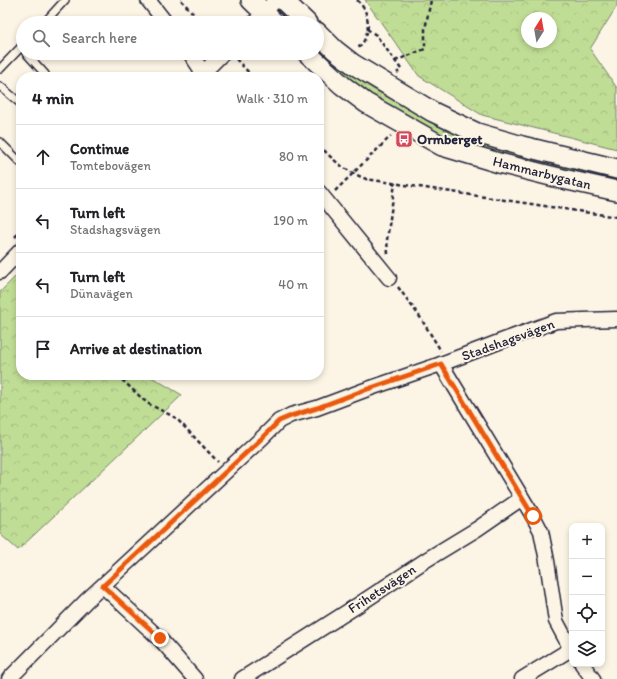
<!DOCTYPE html>
<html lang="en">
<head>
<meta charset="utf-8">
<style>
	:root { --surface:#fff; --page:#f2f2f2; --text:#202124; --muted:#757577; --line:#e0e0e0 }
	body { margin:0; font-family:Itim,sans-serif; background:var(--page); color:var(--text) }
	.controls { position:absolute; right:12px; bottom:12px; display:grid; overflow:hidden; border-radius:8px; box-shadow:0 2px 6px #0003 }
	.controls button { width:36px; height:36px; display:grid; place-items:center; padding:0; border:0; border-bottom:1px solid var(--line); background:var(--surface); color:var(--text); font:20px sans-serif }
	.compass { position:absolute; left:521px; top:12px; width:36px; height:36px; border-radius:50%; background:var(--surface); box-shadow:0 2px 6px #0003; rotate:11deg }
	.stop { position:absolute; width:12px; height:12px; margin:-9px; border:3px solid #ea580c; border-radius:50%; background:#fff }
	.stop.end { background:#ea580c; border-color:#fff; box-shadow:0 1px 4px #0008 }
	.list { margin:0; padding:0; list-style:none }
	h2 { display:flex; justify-content:space-between; align-items:center; height:52px; margin:0; padding:0 16px; font-size:17px }
	h2 small { font-size:13px; font-weight:400; color:var(--muted) }
	.list li { display:grid; grid-template-columns:26px 1fr auto; gap:12px; align-items:center; box-sizing:border-box; height:64px; padding:0 16px; border-top:1px solid var(--line) }
	.list b { display:block; font-size:15px; white-space:nowrap }
	.list p { margin:0; font-size:13px; white-space:nowrap; color:var(--muted) }
	.list em { font-size:13px; font-style:normal; color:var(--muted) }
	.icon { flex:none; width:22px; height:22px; fill:none; stroke:currentColor; stroke-width:2; stroke-linecap:round; stroke-linejoin:round }
	.map { position:relative; flex:none; width:617px; height:679px; overflow:hidden }
	.search { position:absolute; background:var(--surface); box-shadow:0 2px 6px #0003; left:16px; top:16px; width:308px; height:44px; display:flex; align-items:center; gap:10px; box-sizing:border-box; padding:0 14px; border-radius:22px; color:var(--muted); font-size:15px }
	.panel { position:absolute; background:var(--surface); box-shadow:0 2px 6px #0003; left:16px; top:72px; width:308px; height:308px; border-radius:16px }
	.map>svg:first-child { display:block }
	.grass { fill:url(#grass-tufts); stroke:#718068 }
	.forest { fill:url(#forest-crowns); stroke:#718068; fill-rule:evenodd }
	.lines { fill:none; stroke-linecap:round; stroke-linejoin:round }
	.service-casing { stroke:#22223b; stroke-width:10 }
	.minor-casing { stroke:#22223b; stroke-width:17 }
	.secondary-casing { stroke:#22223b; stroke-width:22 }
	.path { stroke:#22223b; stroke-width:2.5; stroke-dasharray:4 3; stroke-linecap:butt }
	.service { stroke:#fcf5e5; stroke-width:7 }
	.minor { stroke:#fcf5e5; stroke-width:14 }
	.secondary { stroke:#fcf5e5; stroke-width:19 }
	.route { stroke:#ea580c; stroke-width:5 }
	.labels { text-anchor:middle; dominant-baseline:central; stroke-width:4; stroke-linejoin:round; paint-order:stroke }
	.poi-label { font-size:14px; font-weight:bold; fill:#22223b; stroke:#fcf5e5; text-anchor:start }
	.street-label { font-size:14px; fill:#22223b; stroke:#fcf5e5 }
</style>
</head>
<body>
<div class="map">
<svg width="617" height="679" viewBox="0 0 617 679">
	<defs>
		<pattern id="grass-tufts" width="24" height="20" patternUnits="userSpaceOnUse"><rect width="24" height="20" fill="#c0dd95"/><path d="M3 7l-1-3M5 7V3M7 7l1-3M15 17l-1-3M17 17v-4M19 17l1-3" fill="none" stroke="#a5bd81"/></pattern>
		<pattern id="forest-crowns" width="20" height="18" patternUnits="userSpaceOnUse"><rect width="20" height="18" fill="#c0dd95"/><path d="M2 6a3 3 0 1 1 6 0M12 15a3 3 0 1 1 6 0" fill="none" stroke="#a5bd81"/></pattern>
	</defs>
	<rect width="100%" height="100%" fill="#fcf5e5"/>
	<filter id="ink" filterUnits="userSpaceOnUse"><feTurbulence type="fractalNoise" baseFrequency=".025" numOctaves="2"/><feDisplacementMap in="SourceGraphic" scale="8" xChannelSelector="R" yChannelSelector="G"/><feConvolveMatrix kernelMatrix="1 2 1 2 8 2 1 2 1" color-interpolation-filters="sRGB"/></filter>
	<g filter="url(#ink)">
		<path class="grass" d="M327,57L341,66L373,89L449,130L617,176V184L549,168L449,139L426,127L387,106L355,85L324,60Z"/>
		<g class="forest">
			<path d="M365,0H617V6L590,49L617,88V149L482,115L419,76ZM527,18H551V42H527Z"/>
			<path d="M21,271V375H148L182,395L18,550L0,534V292Z"/>
		</g>
		<g class="lines">
			<defs>
				<g id="service">
					<path d="M44,23L65,0"/>
					<path d="M26,53L45,74L42,77"/>
					<path d="M0,69L23,45"/>
					<path d="M0,86L20,103H21"/>
					<path d="M0,142L21,163"/>
				</g>
				<g id="minor">
					<path d="M148,0L166,23"/>
					<path d="M254,23L276,0"/>
					<path d="M190,53L206,77"/>
					<path d="M199,77L223,53"/>
					<path d="M319,192L389,278"/>
					<path d="M0,272L21,250"/>
					<path d="M441,364L533,516L541,531L547,561L556,621L572,651"/>
					<path d="M103,586L160,639L195,679"/>
					<path d="M582,664L593,679"/>
					<path d="M9,679L87,600L262,438L279,421L291,415L317,408L365,390L441,364L504,340L556,321L584,320L617,319"/>
					<path d="M242,679L358,605L426,560L477,529L522,498"/>
					<path d="M522,679L571,649"/>
				</g>
				<g id="secondary">
					<path d="M251,0L275,23"/>
					<path d="M283,0L307,23"/>
					<path d="M317,32L335,50L353,64L433,112L477,133L522,146L617,169"/>
					<path d="M307,53L342,85L366,103L442,146L499,163L563,179L617,191"/>
				</g>
			</defs>
			<use href="#service" class="service-casing"/>
			<use href="#minor" class="minor-casing"/>
			<use href="#secondary" class="secondary-casing"/>
			<g class="path">
				<path d="M181,0L202,23"/>
				<path d="M357,0C367,9 371,24 365,38C364,42 361,45 358,48"/>
				<path d="M367,29L376,35L401,69L397,73"/>
				<path d="M236,59L253,77"/>
				<path d="M395,61L425,49V29L431,0"/>
				<path d="M319,95L324,90"/>
				<path d="M319,145C335,162 344,170 366,179L617,217"/>
				<path d="M335,191L391,136"/>
				<path d="M15,237L21,231"/>
				<path d="M388,254L387,240L395,183"/>
				<path d="M398,287L420,317L441,351"/>
				<path d="M117,375L147,403L176,418L218,462"/>
			</g>
			<use href="#service" class="service"/>
			<use href="#minor" class="minor"/>
			<use href="#secondary" class="secondary"/>
		</g>
	</g>
	<g class="lines" filter="url(#ink)">
		<path class="route" d="M160,638L103,586L262,438L279,421L291,416L317,408L365,390L441,364L533,516"/>
	</g>
	<defs>
		<symbol id="bus-square" viewBox="-11 -11 22 22"><rect x="-9" y="-9" width="18" height="18" rx="4" fill="#d1495b" stroke="#fcf5e5"/><path d="M-5-6H5V4H4V6H2V4H-2V6H-4V4H-5ZM-3.5-4V0h7V-4ZM-3.5 1.2v1.5H-2V1.2ZM2 1.2v1.5H3.5V1.2Z" fill="#fff"/></symbol>
	</defs>
	<g fill-rule="evenodd">
		<use href="#bus-square" x="394" y="129" width="20" height="20"/>
	</g>
	<g class="labels">
		<g class="poi-label">
			<text x="417" y="139">Ormberget</text>
		</g>
		<g class="street-label">
			<text transform="translate(542 173) rotate(14)">Hammarbygatan</text>
			<text transform="translate(508 340) rotate(-20)">Stadshagsvägen</text>
			<text transform="translate(382 589) rotate(-33)">Frihetsvägen</text>
		</g>
	</g>
</svg>
<div class="controls">
<button>+</button>
<button>−</button>
<button><svg class="icon" aria-label="locate" viewBox="0 0 24 24"><circle cx="12" cy="12" r="6"/><path d="M12 2v4M12 18v4M2 12h4M18 12h4"/></svg></button>
<button><svg class="icon" aria-label="layers" viewBox="0 0 24 24"><path d="M12 4l9 5-9 5-9-5zM3 14l9 5 9-5"/></svg></button>
</div>
<svg class="compass" viewBox="-18 -18 36 36"><path d="M0-13l5 13h-10z" fill="#e53935"/><path d="M0 13l5-13h-10z" fill="#757577"/></svg>
<div class="stop" style="left:533px;top:516px"></div>
<div class="stop end" style="left:160px;top:638px"></div>
<div class="search"><svg class="icon" aria-label="search" viewBox="0 0 24 24"><circle cx="10" cy="10" r="6"/><path d="M15 15l6 6"/></svg>Search here</div>
<section class="panel">
<h2>4 min<small>Walk · 310 m</small></h2>
<ul class="list">
<li><svg class="icon" aria-label="ahead" viewBox="0 0 24 24"><path d="M12 20V5M6 11l6-6 6 6"/></svg><div><b>Continue</b><p>Tomtebovägen</p></div><em>80 m</em></li>
<li><svg class="icon" aria-label="left" viewBox="0 0 24 24"><path d="M17 20v-9H6M10 6l-5 5 5 5"/></svg><div><b>Turn left</b><p>Stadshagsvägen</p></div><em>190 m</em></li>
<li><svg class="icon" aria-label="left" viewBox="0 0 24 24"><path d="M17 20v-9H6M10 6l-5 5 5 5"/></svg><div><b>Turn left</b><p>Dünavägen</p></div><em>40 m</em></li>
<li><svg class="icon" aria-label="arrive" viewBox="0 0 24 24"><path d="M6 21V4h12l-3 4 3 4H6"/></svg><div><b>Arrive at destination</b></div></li>
</ul>
</section>
</div>
</body>
</html>
